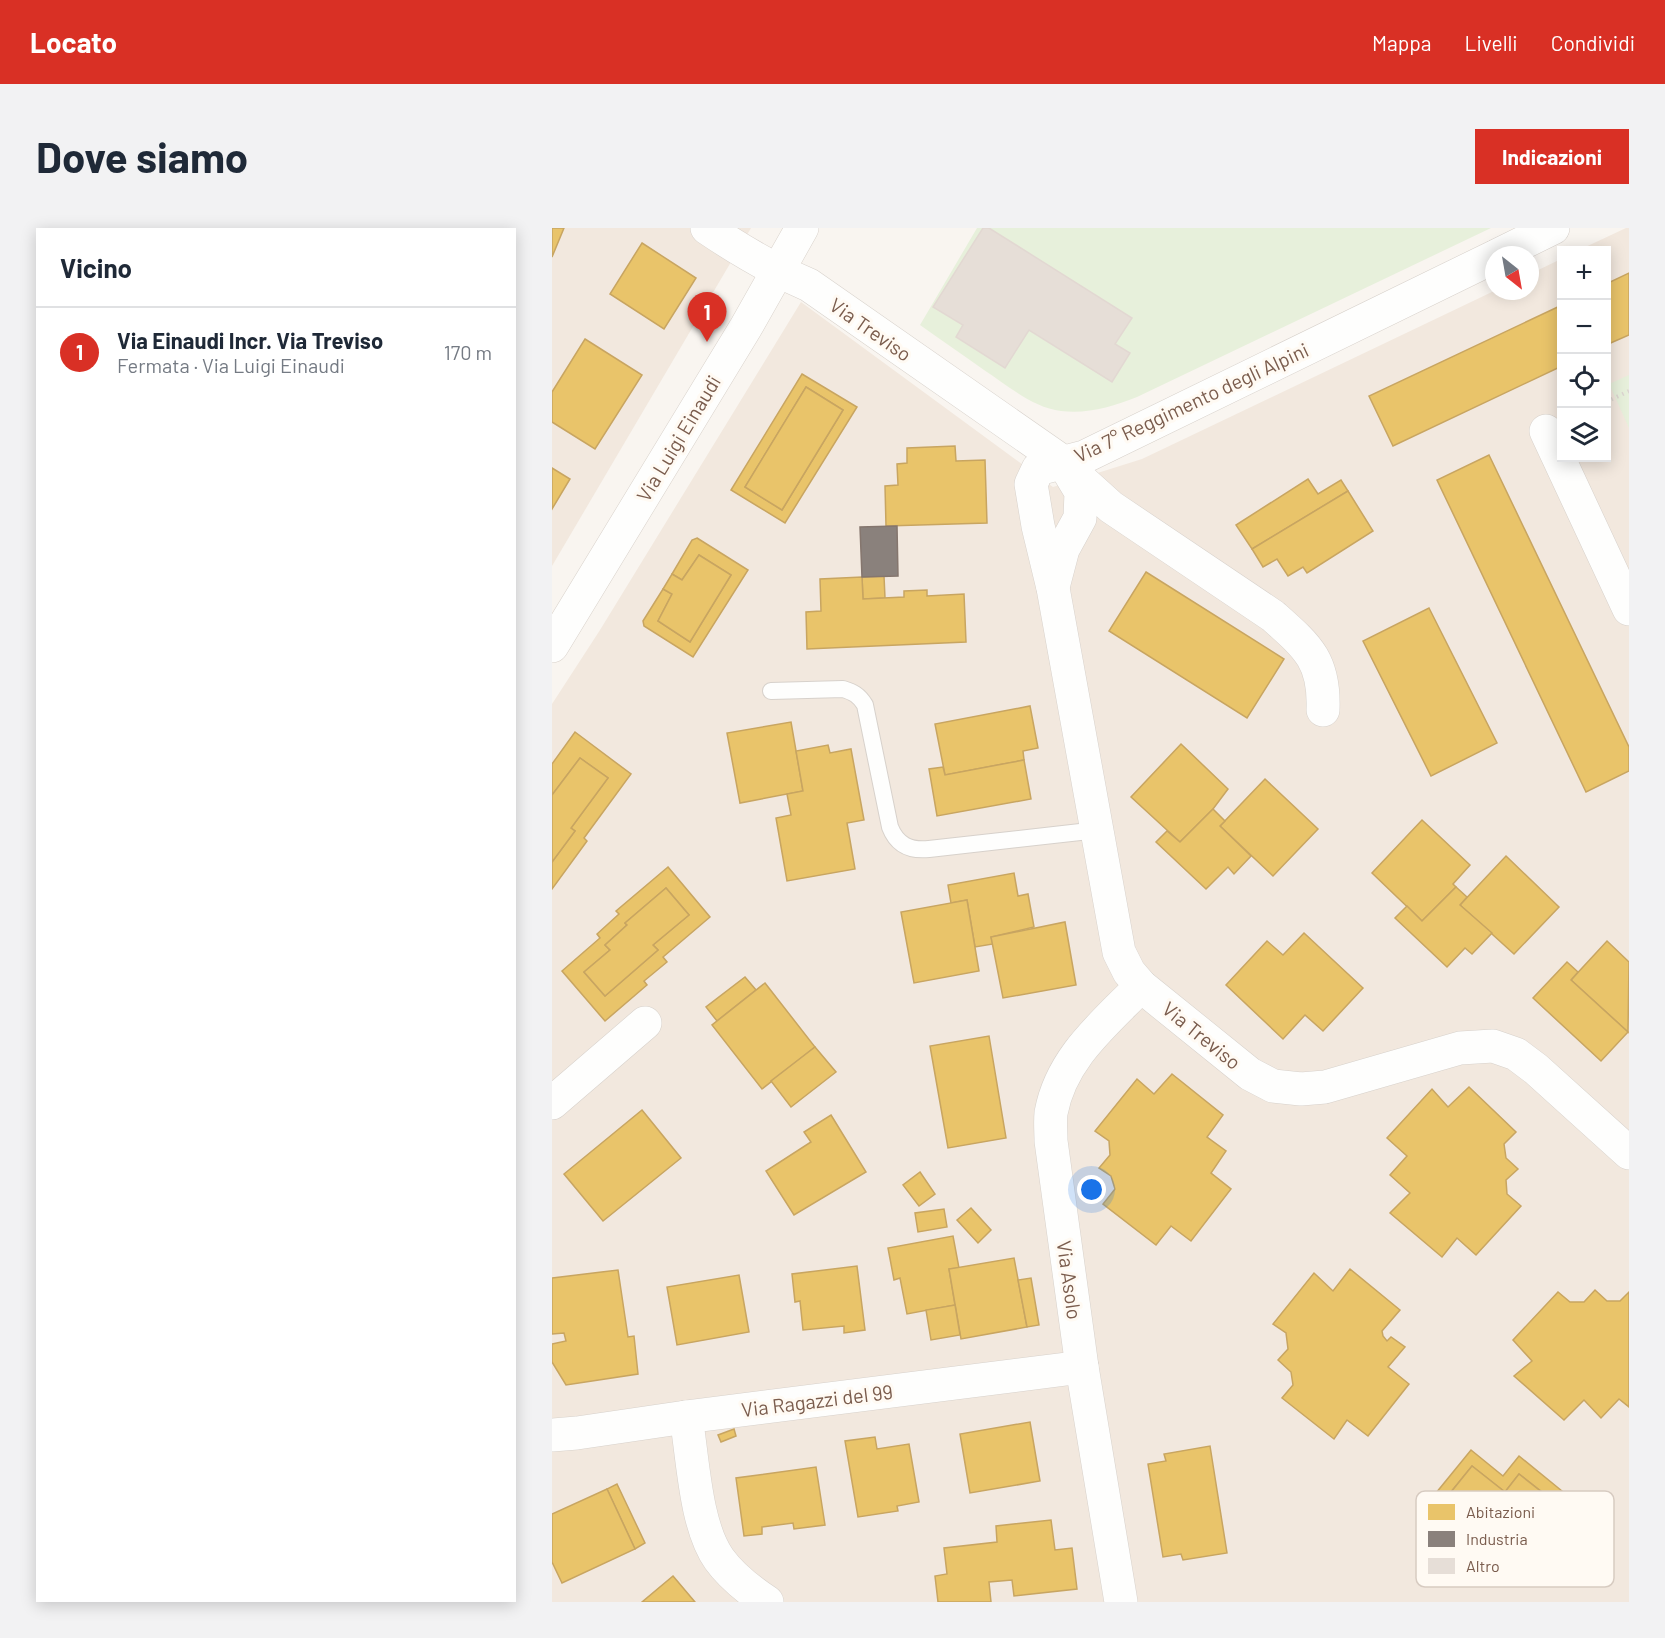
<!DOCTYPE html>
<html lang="it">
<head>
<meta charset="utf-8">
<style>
	:root { --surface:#fff; --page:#f2f2f3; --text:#1f2937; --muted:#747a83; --line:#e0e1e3; --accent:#d93025 }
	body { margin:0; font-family:Barlow,sans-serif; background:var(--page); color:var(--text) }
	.controls { position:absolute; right:18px; top:18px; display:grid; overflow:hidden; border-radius:0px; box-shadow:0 3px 15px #0003 }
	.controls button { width:54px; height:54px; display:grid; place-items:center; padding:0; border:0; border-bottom:2px solid var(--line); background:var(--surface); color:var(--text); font:30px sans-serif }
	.compass { position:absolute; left:933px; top:18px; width:54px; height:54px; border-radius:50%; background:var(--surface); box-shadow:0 3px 15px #0003; rotate:149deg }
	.you { position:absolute; left:540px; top:962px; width:21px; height:21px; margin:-15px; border:4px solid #fff; border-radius:50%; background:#1a73e8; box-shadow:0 0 0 9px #1a73e833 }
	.badge { display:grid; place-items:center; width:39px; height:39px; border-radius:50%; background:var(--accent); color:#fff; font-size:20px; font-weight:700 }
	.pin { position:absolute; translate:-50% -50px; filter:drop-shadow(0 2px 3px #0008) }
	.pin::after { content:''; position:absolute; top:32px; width:21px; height:18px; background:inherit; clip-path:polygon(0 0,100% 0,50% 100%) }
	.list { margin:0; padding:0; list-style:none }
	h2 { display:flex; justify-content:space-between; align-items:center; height:78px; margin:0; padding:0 24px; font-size:26px }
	h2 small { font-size:20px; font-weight:400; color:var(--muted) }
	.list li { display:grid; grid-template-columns:39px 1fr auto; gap:18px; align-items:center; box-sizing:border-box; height:90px; padding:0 24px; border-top:2px solid var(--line) }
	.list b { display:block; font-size:22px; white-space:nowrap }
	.list p { margin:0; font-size:20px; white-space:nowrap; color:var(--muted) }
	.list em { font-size:20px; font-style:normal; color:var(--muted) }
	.icon { flex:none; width:33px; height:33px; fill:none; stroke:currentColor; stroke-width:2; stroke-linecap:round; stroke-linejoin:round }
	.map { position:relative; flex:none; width:1077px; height:1374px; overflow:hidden; border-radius:0px }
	header { display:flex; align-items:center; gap:36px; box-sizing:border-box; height:84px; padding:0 30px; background:var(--accent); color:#fff }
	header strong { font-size:28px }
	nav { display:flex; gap:33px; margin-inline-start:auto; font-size:21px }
	.intro { display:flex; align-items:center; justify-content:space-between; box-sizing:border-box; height:144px; padding:0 36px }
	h1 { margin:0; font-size:42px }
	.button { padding:15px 27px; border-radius:0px; background:var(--accent); color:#fff; font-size:21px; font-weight:700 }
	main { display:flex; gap:36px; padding:0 36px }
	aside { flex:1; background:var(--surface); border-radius:0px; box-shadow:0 3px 15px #0003 }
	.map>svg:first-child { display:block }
	.residential { fill:#f2e8de }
	.green { fill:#e7f0db }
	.homes { fill:#e9c46a; stroke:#c8a561; stroke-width:1.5; fill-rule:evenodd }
	.industry { fill:#8a817c; stroke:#85766e; stroke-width:1.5 }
	.building { fill:#e6ded7; stroke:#e2d8d2; stroke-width:1.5 }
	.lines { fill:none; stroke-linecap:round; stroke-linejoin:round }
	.lane-casing { stroke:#d7d1cb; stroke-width:18 }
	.street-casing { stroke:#d7d1cb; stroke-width:34 }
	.secondary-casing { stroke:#d9d2cb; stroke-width:34 }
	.path { stroke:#dcd5d0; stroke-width:4; stroke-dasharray:1.5 4.5; stroke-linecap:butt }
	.lane { stroke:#fefefd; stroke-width:16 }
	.street { stroke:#fefefd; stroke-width:33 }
	.secondary { stroke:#fefefd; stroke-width:33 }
	.labels { text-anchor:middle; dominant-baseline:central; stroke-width:6; stroke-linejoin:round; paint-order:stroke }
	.street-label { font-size:20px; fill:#7a5c4d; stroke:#fffaf3 }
	.key { fill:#fffaf3; stroke:#d7cbc1; stroke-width:1.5 }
	.key-label { font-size:16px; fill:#7a5c4d }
</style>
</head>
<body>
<header>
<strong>Locato</strong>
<nav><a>Mappa</a><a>Livelli</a><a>Condividi</a></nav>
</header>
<div class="intro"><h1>Dove siamo</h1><a class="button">Indicazioni</a></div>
<main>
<aside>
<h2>Vicino<small></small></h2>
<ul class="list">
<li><span class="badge">1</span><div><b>Via Einaudi Incr. Via Treviso</b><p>Fermata · Via Luigi Einaudi</p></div><em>170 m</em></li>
</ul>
</aside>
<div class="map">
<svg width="1077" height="1374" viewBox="0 0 1077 1374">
	<rect width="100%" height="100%" fill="#f9f5f0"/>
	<g class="residential">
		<path d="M0,0H199L0,338Z"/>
		<path d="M1074,0H1077V1374H0V476L48,402L249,74L501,259L590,231L942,63H978V46L1009,31L1010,230H1054V22H1027Z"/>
	</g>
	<g class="green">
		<path d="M425,0H939L585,169C560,179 536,186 509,183C481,180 455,157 432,142C411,127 389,112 368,97Z"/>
		<path d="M1077,147V200L1057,156Z"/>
	</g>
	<g class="homes">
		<path d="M0,0H12L0,29Z"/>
		<path d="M90,15L144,50L112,101L58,66Z"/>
		<path d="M1077,45V107L1054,117V56Z"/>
		<path d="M1010,77V138L841,218L817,168Z"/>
		<path d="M33,111L90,147L43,221L0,194V164Z"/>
		<path d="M250,146L305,179L233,295L179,262ZM254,159L291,182L230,282L193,259Z"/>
		<path d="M254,159L291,182L230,282L193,259Z"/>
		<path d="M403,218L404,233L433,232L435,295L334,298L333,258L346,257L345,236L355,235V220Z"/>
		<path d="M937,227L1077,519V543L1034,564L885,252Z"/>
		<path d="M0,240L18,251L0,281Z"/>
		<path d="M756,251L766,266L789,252L796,263L700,321L684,297Z"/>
		<path d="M796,263L821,303L755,345L751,339L736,348L725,331L711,339L700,321Z"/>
		<path d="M145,310L196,342L141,429L92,398L91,393L111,361L120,366L106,393L138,414L179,347L147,327L130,352L120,346L140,312Z"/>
		<path d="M147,327L179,347L138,414L106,393L120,366L111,361L120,346L130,352Z"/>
		<path d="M594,344L732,431L695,490L557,403Z"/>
		<path d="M332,348L333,370L311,371L310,349Z"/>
		<path d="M310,349L311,371L352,369V363L375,362V368L412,366L414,414L255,421L254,384L269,383L268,351Z"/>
		<path d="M877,380L945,515L879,548L811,413Z"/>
		<path d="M478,478L486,520L471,523L472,532L393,547L383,496Z"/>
		<path d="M239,494L251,563L188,575L175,505Z"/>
		<path d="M23,504L79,546L32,610L35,613L0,661V634L23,603L19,600L56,550L28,530L0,567V536Z"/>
		<path d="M629,516L676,561L661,581L628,614L579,569Z"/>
		<path d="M276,517L278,525L299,521L312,592L295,595L303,641L235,653L224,590L239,587L235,566L251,563L244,523Z"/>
		<path d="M28,530L56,550L19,600L23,603L0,634V567Z"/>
		<path d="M472,532L479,571L385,588L377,541L391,539L393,547Z"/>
		<path d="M713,551L766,601L721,648L668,598Z"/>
		<path d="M661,581L673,593L668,598L699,628L682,646L676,639L654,661L604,614L615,603L628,614Z"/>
		<path d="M870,592L918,637L901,656L904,659L870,693L820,645Z"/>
		<path d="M954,628L1007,679L962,726L908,677Z"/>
		<path d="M116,639L158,689L111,729L115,734L92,753L95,757L53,793L10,743L48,710L45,706L67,686L64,683ZM114,660L137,687L101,717L106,722L53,768L32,744L58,722L53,717L75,697L73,695Z"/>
		<path d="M462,645L466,668L476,666L482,699L439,709L441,716L423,719L415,672L399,675L396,657Z"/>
		<path d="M904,659L915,669L908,677L940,705L920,726L913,720L895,739L843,690L855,678L870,693Z"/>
		<path d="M114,660L137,687L101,717L106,722L53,768L32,744L58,722L53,717L75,697L73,695Z"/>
		<path d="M415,672L427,743L362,755L349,684Z"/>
		<path d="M513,694L524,757L451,770L439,709Z"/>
		<path d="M752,705L811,760L771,803L753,787L731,811L674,757L715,713L731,727Z"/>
		<path d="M1055,713L1077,734L1076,804L1019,752Z"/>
		<path d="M1015,734L1026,744L1019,752L1076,804L1049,833L981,770Z"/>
		<path d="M193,749L204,762L165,793L154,779Z"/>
		<path d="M213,755L263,819L210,861L160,797Z"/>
		<path d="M437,808L454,910L396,920L378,818Z"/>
		<path d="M263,819L284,844L239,879L219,853Z"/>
		<path d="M620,846L671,887L655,909L674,923L659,945L679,961L639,1013L619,998L604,1017L551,976L563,961L559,948L547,940L558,927L557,913L543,903L585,851L602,866Z"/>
		<path d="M917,859L964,904L952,916L954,930L966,941L954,952L955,966L969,978L924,1027L905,1010L890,1029L838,985L858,965L838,947L855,928L835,910L880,861L896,879Z"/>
		<path d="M90,882L129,930L51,993L12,946Z"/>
		<path d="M279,887L314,944L242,987L214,943L259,914L252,904Z"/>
		<path d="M368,944L383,966L367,978L351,957Z"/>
		<path d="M419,980L439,1002L426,1015L405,992Z"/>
		<path d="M392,981L395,999L366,1004L363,985Z"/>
		<path d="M401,1008L407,1040L397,1041L403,1077L355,1086L348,1050L342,1052L336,1020Z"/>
		<path d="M462,1030L475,1099L409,1111L397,1041Z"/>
		<path d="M305,1038L313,1102L292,1105V1098L251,1102L248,1073L243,1074L240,1046Z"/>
		<path d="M798,1041L848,1082L830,1103L831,1108L835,1113L839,1109L853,1119L836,1139L857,1156L816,1208L795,1192L782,1211L730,1170L741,1157L739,1144L726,1132L736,1121L734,1105L721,1096L762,1045L781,1063Z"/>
		<path d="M66,1042L76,1109L82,1108L86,1146L14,1157L0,1134V1116L14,1113L12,1105L0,1106V1050Z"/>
		<path d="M187,1047L197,1104L125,1117L115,1059Z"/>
		<path d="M479,1050L487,1097L475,1099L466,1052Z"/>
		<path d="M1043,1062L1055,1073H1068L1077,1064V1179L1067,1171L1049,1190L1032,1172L1012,1192L962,1148L980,1133L961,1112L1006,1064L1018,1074H1032Z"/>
		<path d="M403,1077L408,1107L379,1112L374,1082Z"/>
		<path d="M478,1194L488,1253L418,1265L408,1206Z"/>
		<path d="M182,1201L184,1208L169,1214L166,1207Z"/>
		<path d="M323,1209L325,1221L357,1216L367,1274L345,1278L346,1283L306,1289L293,1213Z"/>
		<path d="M658,1218L675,1325L631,1332L629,1326L611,1329L596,1236L614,1233L612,1226Z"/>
		<path d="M919,1222L951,1248L967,1228L1010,1263L997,1278L1041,1314L1009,1352L968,1319L964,1326L946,1313L953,1304L969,1318L977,1309L1009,1335L1023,1317L978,1282L991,1265L967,1246L953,1264L920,1238L899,1264L935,1293L928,1302L884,1265Z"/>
		<path d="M920,1238L953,1264L967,1246L991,1265L978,1282L1023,1317L1009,1335L977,1309L969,1318L953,1304L946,1313L928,1302L935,1293L899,1264Z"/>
		<path d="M264,1239L273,1297L242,1301L241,1295L210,1299V1306L192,1308L184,1250Z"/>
		<path d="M65,1256L93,1315L83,1321L55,1261Z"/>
		<path d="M55,1261L83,1321L10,1355L0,1334V1286Z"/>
		<path d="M499,1292L503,1322L520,1320L525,1361L462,1368L460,1352L437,1354L439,1374H386L383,1348L395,1346L392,1320L445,1314L444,1298Z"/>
		<path d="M121,1348L143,1374H90Z"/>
	</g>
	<path class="industry" d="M345,298L346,348L310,349L308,299Z"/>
	<path class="building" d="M431,0H437L580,90L563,116L578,125L560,154L477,102L453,140L404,109L411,97L381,79Z"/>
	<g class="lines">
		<defs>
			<path id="lane" d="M219,463L291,461C301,464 307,467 313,477L338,599C345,617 358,623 377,621L546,602"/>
			<g id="street">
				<path d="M155,0C189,23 219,41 257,57L511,234L529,264L528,290L511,321L501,359"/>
				<path d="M946,27L1001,0"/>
				<path d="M942,29L532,229L486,241L479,256L486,298L501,360L567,724L577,744L589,758L698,846L721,858L749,861L773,859L908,820L941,818L964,826L984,841L1077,925"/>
				<path d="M994,203L1077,381"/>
				<path d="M518,242L559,279L721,388C756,419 773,433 771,482"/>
				<path d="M0,875L93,795"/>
				<path d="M134,1189C141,1230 143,1297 167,1331C180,1349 197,1362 215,1374"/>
				<path d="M0,1207L25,1205L134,1189L530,1139"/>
				<path d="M569,1374L530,1139L499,913C499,904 498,894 499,885C509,830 552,796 589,758"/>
			</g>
			<path id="secondary" d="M0,418L194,99L250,0"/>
		</defs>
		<use href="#lane" class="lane-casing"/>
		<use href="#street" class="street-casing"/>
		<use href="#secondary" class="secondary-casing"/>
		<path class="path" d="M1054,174L1077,163"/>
		<use href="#lane" class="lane"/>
		<use href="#street" class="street"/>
		<use href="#secondary" class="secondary"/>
	</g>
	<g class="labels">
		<g class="street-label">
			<text transform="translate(319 101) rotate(35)">Via Treviso</text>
			<text transform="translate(639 174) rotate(-25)">Via 7° Reggimento degli Alpini</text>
			<text transform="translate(126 210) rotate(-59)">Via Luigi Einaudi</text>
			<text transform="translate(650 807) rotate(39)">Via Treviso</text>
			<text transform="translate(518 1052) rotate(82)">Via Asolo</text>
			<text transform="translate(265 1172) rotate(-7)">Via Ragazzi del 99</text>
		</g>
	</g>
	<rect x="864" y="1263" width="198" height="96" rx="9" class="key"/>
	<rect x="876" y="1276" width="27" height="16" fill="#e9c46a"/>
	<rect x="876" y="1303" width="27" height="16" fill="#8a817c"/>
	<rect x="876" y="1330" width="27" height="16" fill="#e6ded7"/>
	<g class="key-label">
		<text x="914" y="1290">Abitazioni</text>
		<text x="914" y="1317">Industria</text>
		<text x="914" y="1344">Altro</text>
	</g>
</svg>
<div class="controls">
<button>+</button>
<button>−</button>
<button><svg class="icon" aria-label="locate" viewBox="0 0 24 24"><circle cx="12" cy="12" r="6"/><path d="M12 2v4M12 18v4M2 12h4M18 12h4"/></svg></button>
<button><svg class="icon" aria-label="layers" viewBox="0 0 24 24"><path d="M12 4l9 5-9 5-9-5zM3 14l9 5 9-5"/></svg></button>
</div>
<svg class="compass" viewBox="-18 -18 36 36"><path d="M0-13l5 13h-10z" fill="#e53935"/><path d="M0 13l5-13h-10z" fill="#747a83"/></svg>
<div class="you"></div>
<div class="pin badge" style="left:155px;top:114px">1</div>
</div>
</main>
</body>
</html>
